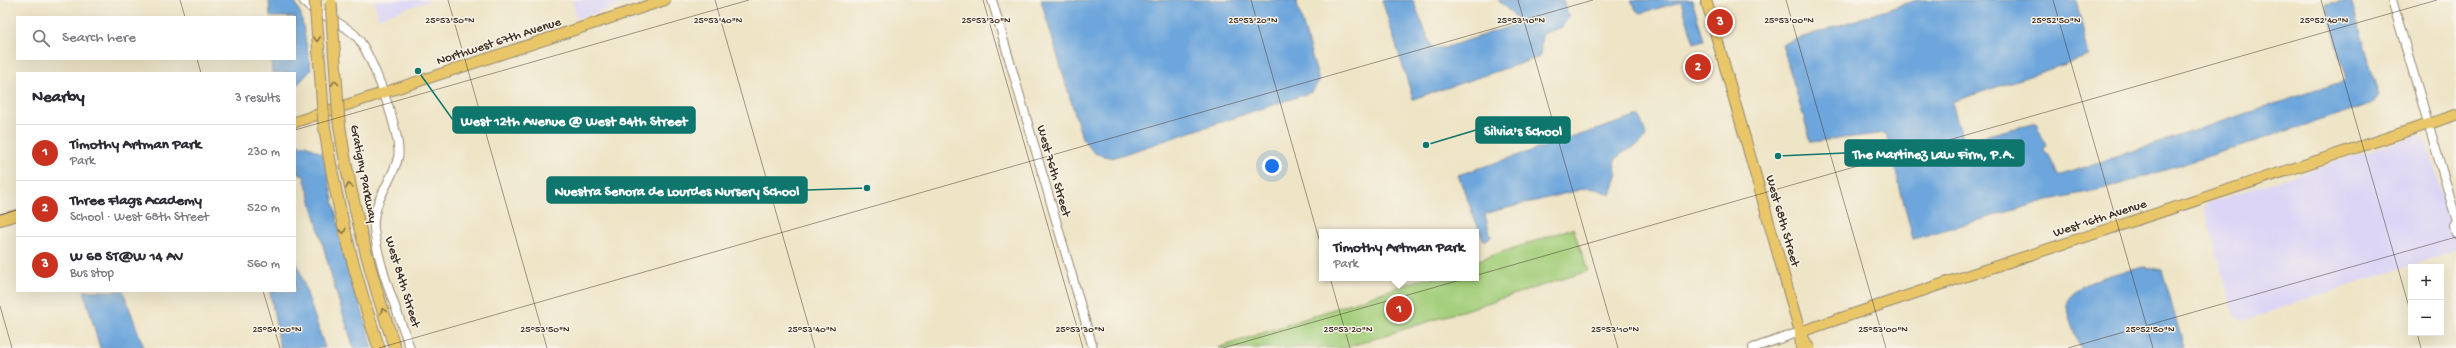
<!DOCTYPE html>
<html lang="en">
<head>
<meta charset="utf-8">
<style>
	:root { --surface:#fff; --page:#f2f2f3; --text:#2b2b33; --muted:#7c7c81; --line:#e1e1e2; --accent:#c8321e }
	body { margin:0; font-family:"Gochi Hand",sans-serif; background:var(--page); color:var(--text) }
	.controls { position:absolute; right:12px; bottom:12px; display:grid; overflow:hidden; border-radius:0px; box-shadow:0 4px 16px #0002 }
	.controls button { width:36px; height:36px; display:grid; place-items:center; padding:0; border:0; border-bottom:1px solid var(--line); background:var(--surface); color:var(--text); font:20px sans-serif }
	.you { position:absolute; left:1272px; top:166px; width:14px; height:14px; margin:-10px; border:3px solid #fff; border-radius:50%; background:#1a73e8; box-shadow:0 0 0 6px #1a73e833 }
	.badge { display:grid; place-items:center; width:26px; height:26px; border-radius:50%; background:var(--accent); color:#fff; font-size:13px; font-weight:700 }
	.pin { position:absolute; translate:-50% -50%; border:2px solid #fff; box-shadow:0 1px 4px #0006 }
	.popup { position:absolute; left:1319px; top:229px; width:160px; height:52px; box-sizing:border-box; display:grid; place-content:center; border-radius:0px; background:var(--surface); filter:drop-shadow(0 1px 3px #0005); font-size:13px; white-space:nowrap; color:var(--muted) }
	.popup b { font-size:15px; color:var(--text) }
	.popup::after { content:''; position:absolute; left:50%; top:100%; margin-left:-8px; border:8px solid transparent; border-top-color:var(--surface) }
	.list { margin:0; padding:0; list-style:none }
	h2 { display:flex; justify-content:space-between; align-items:center; height:52px; margin:0; padding:0 16px; font-size:17px }
	h2 small { font-size:13px; font-weight:400; color:var(--muted) }
	.list li { display:grid; grid-template-columns:26px 1fr auto; gap:12px; align-items:center; box-sizing:border-box; height:56px; padding:0 16px; border-top:1px solid var(--line) }
	.list b { display:block; font-size:15px; white-space:nowrap }
	.list p { margin:0; font-size:13px; white-space:nowrap; color:var(--muted) }
	.list em { font-size:13px; font-style:normal; color:var(--muted) }
	.icon { flex:none; width:22px; height:22px; fill:none; stroke:currentColor; stroke-width:2; stroke-linecap:round; stroke-linejoin:round }
	.map { position:relative; flex:none; width:2456px; height:348px; overflow:hidden }
	.search { position:absolute; background:var(--surface); box-shadow:0 4px 16px #0002; left:16px; top:16px; width:280px; height:44px; display:flex; align-items:center; gap:10px; box-sizing:border-box; padding:0 14px; border-radius:0px; color:var(--muted); font-size:15px }
	.panel { position:absolute; background:var(--surface); box-shadow:0 4px 16px #0002; left:16px; top:72px; width:280px; height:220px; border-radius:0px }
	.map>svg:first-child { display:block }
	.built { fill:#dcd5f6 }
	.green { fill:#a4cf7c; stroke:#707c4d }
	.water { fill:#6da6dc; stroke:#54687d }
	.lines { fill:none; stroke-linecap:round; stroke-linejoin:round }
	.minor-casing { stroke:#948772; stroke-width:10 }
	.major-casing { stroke:#948772; stroke-width:12 }
	.highway-casing { stroke:#948772; stroke-width:13 }
	.minor { stroke:#fff; stroke-width:8 }
	.major { stroke:#e9c769; stroke-width:10 }
	.highway { stroke:#e9c769; stroke-width:11 }
	.highway-bridge-casing { stroke:#948772; stroke-width:13; stroke-linecap:butt }
	.highway-bridge { stroke:#e9c769; stroke-width:11 }
	.oneway { stroke:#897140 }
	.ticks { fill:none; stroke:#3b2a1e; stroke-width:1; stroke-opacity:0.45 }
	.labels { text-anchor:middle; dominant-baseline:central; stroke-width:3; stroke-linejoin:round; paint-order:stroke }
	.street-label { font-size:13px; fill:#3b2a1e; stroke:#f7f3e8 }
	.ticks-label { font-size:10px; text-anchor:middle; fill:#3b2a1e; stroke:#f7f3e8; stroke-width:3; stroke-linejoin:round; paint-order:stroke }
	.leader { fill:none; stroke:#0f766e; stroke-width:1.5 }
	.callout-dot { fill:#0f766e; stroke:#f7f3e8; stroke-width:1.5 }
	.callout { fill:#0f766e; stroke:#0f766e; stroke-width:1.5 }
	.callout-label { font-size:14px; text-anchor:middle; font-weight:bold; fill:#fff }
</style>
</head>
<body>
<div class="map">
<svg width="2456" height="348" viewBox="0 0 2456 348">
	<rect width="100%" height="100%" fill="#f7f3e8"/>
	<filter id="ink" filterUnits="userSpaceOnUse"><feTurbulence type="fractalNoise" baseFrequency=".025" numOctaves="2"/><feDisplacementMap in="SourceGraphic" scale="8" xChannelSelector="R" yChannelSelector="G"/><feConvolveMatrix kernelMatrix="1 2 1 2 8 2 1 2 1" color-interpolation-filters="sRGB"/></filter>
	<filter id="wash" filterUnits="userSpaceOnUse"><feTurbulence type="fractalNoise" baseFrequency=".012" numOctaves="4" result="noise"/><feDisplacementMap in="SourceGraphic" scale="16" xChannelSelector="R" yChannelSelector="G"/><feGaussianBlur stdDeviation="0.9" result="paint"/><feColorMatrix in="noise" values="0 0 0 0 0 0 0 0 0 0 0 0 0 0 0 0 0 1.4 0 .05"/><feComposite in="paint" operator="in"/></filter>
	<g filter="url(#wash)">
		<rect width="100%" height="100%" fill="#eee4c6"/>
		<g class="built">
			<path d="M375,0H431L378,18Z"/>
			<path d="M572,0H634L577,19Z"/>
			<path d="M2419,135L2425,138L2456,243L2454,251L2242,321L2235,318L2204,209L2208,203Z"/>
		</g>
		<path class="green" d="M1573,228L1588,271L1345,348H1218L1425,278H1476V261Z"/>
		<g class="water">
			<path d="M269,0H294L301,15L311,70L295,87V73H272L271,59H295V17H270Z"/>
			<path d="M1041,0H1296L1319,81L1312,92L1112,158L1094,153L1082,138Z"/>
			<path d="M1382,0H1413L1432,48H1444L1514,25L1516,18L1498,0H1563L1569,17L1562,27L1542,34L1540,57L1413,99Z"/>
			<path d="M1631,0H1692L1704,40L1694,43L1681,2L1641,13L1636,10Z"/>
			<path d="M1917,0H2076L2089,56L1952,102L1963,141L2036,123L2046,146L2043,148L2046,154L2048,153L2058,176L2344,81L2345,73L2326,4L2351,0L2379,96L2374,103L2112,187L2049,200L1913,239L1886,133L1811,142L1782,44Z"/>
			<path d="M1635,117H1640L1646,136C1640,149 1621,149 1614,162L1617,176L1611,195L1597,189L1587,188L1487,213L1485,215L1491,237L1486,240H1483L1458,175Z"/>
			<path d="M295,144L306,145L323,154L343,246L373,348H354L335,289L304,176L295,171Z"/>
			<path d="M295,257L325,348H280L270,291H295Z"/>
			<path d="M2144,267L2162,270L2184,348H2080C2076,335 2068,320 2067,307C2065,281 2125,272 2144,267Z"/>
			<path d="M84,291H123L144,348H100Z"/>
		</g>
	</g>
	<g filter="url(#ink)">
		<g class="lines">
			<defs>
				<g id="minor">
					<path d="M303,0L308,6C323,15 343,23 356,36C371,51 403,138 398,158C392,182 371,203 374,229C379,269 397,310 410,348"/>
					<path d="M992,0L1093,348"/>
					<path d="M2392,0L2456,218"/>
					<path d="M2456,223L2454,226L2456,234"/>
					<path d="M1753,348L1800,332"/>
				</g>
				<g id="major">
					<path d="M1706,0L1800,332L1801,348"/>
					<path d="M295,122L665,0"/>
					<path d="M0,220L17,215"/>
					<path d="M1800,332L1948,282L2456,115"/>
					<path d="M1800,332L1809,348"/>
				</g>
				<g id="highway">
					<path d="M339,122C350,200 370,274 395,348"/>
					<path d="M324,124C335,201 354,274 379,348"/>
				</g>
			</defs>
			<use href="#minor" class="minor-casing"/>
			<use href="#major" class="major-casing"/>
			<use href="#highway" class="highway-casing"/>
			<use href="#minor" class="minor"/>
			<use href="#major" class="major"/>
			<use href="#highway" class="highway"/>
			<defs>
				<g id="highway-bridge">
					<path d="M315,0L324,124"/>
					<path d="M331,3L339,122"/>
				</g>
			</defs>
			<use href="#highway-bridge" class="highway-bridge-casing"/>
			<use href="#highway-bridge" class="highway-bridge"/>
		</g>
		<defs><path id="oneway-chevron" d="M-2-3.5L2.5 0L-2 3.5" fill="none" stroke-width="1.6" stroke-linecap="round" stroke-linejoin="round"/></defs>
		<g class="oneway">
			<use href="#oneway-chevron" transform="translate(317 39) rotate(87)"/>
			<use href="#oneway-chevron" transform="translate(335 83) rotate(-94)"/>
			<use href="#oneway-chevron" transform="translate(349 186) rotate(-102)"/>
			<use href="#oneway-chevron" transform="translate(343 231) rotate(76)"/>
			<use href="#oneway-chevron" transform="translate(383 311) rotate(-108)"/>
		</g>
	</g>
	<path class="ticks" d="M180,0L185,17M448,0L547,348M715,0L815,348M983,0L1083,348M1251,0L1350,348M1518,0L1618,348M1786,0L1886,348M2053,0L2153,348M2321,0L2411,314M197,59L201,73M295,130L749,0M0,215L17,210M263,291L280,348M0,306L12,348M2417,333L2421,348M379,348L1593,0M1223,348L2437,0M2068,348L2456,237"/>
	<g class="labels">
		<g class="street-label">
			<text transform="translate(499 42) rotate(-18)">Northwest 67th Avenue</text>
			<text transform="translate(1053 171) rotate(74)">West 76th Street</text>
			<text transform="translate(363 174) rotate(79)">Gratigny Parkway</text>
			<text transform="translate(2100 219) rotate(-18)">West 16th Avenue</text>
			<text transform="translate(1782 221) rotate(74)">West 68th Street</text>
			<text transform="translate(402 282) rotate(73)">West 84th Street</text>
		</g>
	</g>
	<g class="ticks-label">
		<text x="450" y="23">25°53'50"N</text>
		<text x="718" y="23">25°53'40"N</text>
		<text x="986" y="23">25°53'30"N</text>
		<text x="1253" y="23">25°53'20"N</text>
		<text x="1521" y="23">25°53'10"N</text>
		<text x="1789" y="23">25°53'00"N</text>
		<text x="2056" y="23">25°52'50"N</text>
		<text x="2324" y="23">25°52'40"N</text>
		<text x="277" y="332">25°54'00"N</text>
		<text x="545" y="332">25°53'50"N</text>
		<text x="812" y="332">25°53'40"N</text>
		<text x="1080" y="332">25°53'30"N</text>
		<text x="1348" y="332">25°53'20"N</text>
		<text x="1615" y="332">25°53'10"N</text>
		<text x="1883" y="332">25°53'00"N</text>
		<text x="2150" y="332">25°52'50"N</text>
	</g>
	<path class="leader" d="M418 71L453 120M1426 145L1476 130M1778 156L1845 153M867 188L807 190"/>
	<g class="callout-dot">
		<circle cx="418" cy="71" r="4"/>
		<circle cx="1426" cy="145" r="4"/>
		<circle cx="1778" cy="156" r="4"/>
		<circle cx="867" cy="188" r="4"/>
	</g>
	<g class="callout">
		<rect x="453" y="107" width="242" height="26" rx="4"/>
		<rect x="1476" y="117" width="94" height="26" rx="4"/>
		<rect x="1845" y="140" width="179" height="26" rx="4"/>
		<rect x="547" y="177" width="260" height="26" rx="4"/>
	</g>
	<g class="callout-label">
		<text x="574" y="125">West 12th Avenue @ West 84th Street</text>
		<text x="1523" y="135">Silvia's School</text>
		<text x="1934" y="158">The Martinez Law Firm, P.A.</text>
		<text x="677" y="195">Nuestra Senora de Lourdes Nursery School</text>
	</g>
</svg>
<div class="controls">
<button>+</button>
<button>−</button>
</div>
<div class="you"></div>
<div class="pin badge" style="left:1399px;top:309px">1</div>
<div class="popup"><b>Timothy Artman Park</b>Park</div>
<div class="pin badge" style="left:1698px;top:67px">2</div>
<div class="pin badge" style="left:1720px;top:22px">3</div>
<div class="search"><svg class="icon" aria-label="search" viewBox="0 0 24 24"><circle cx="10" cy="10" r="6"/><path d="M15 15l6 6"/></svg>Search here</div>
<section class="panel">
<h2>Nearby<small>3 results</small></h2>
<ul class="list">
<li><span class="badge">1</span><div><b>Timothy Artman Park</b><p>Park</p></div><em>230 m</em></li>
<li><span class="badge">2</span><div><b>Three Flags Academy</b><p>School · West 68th Street</p></div><em>520 m</em></li>
<li><span class="badge">3</span><div><b>W 68 ST@W 14 AV</b><p>Bus stop</p></div><em>560 m</em></li>
</ul>
</section>
</div>
</body>
</html>
